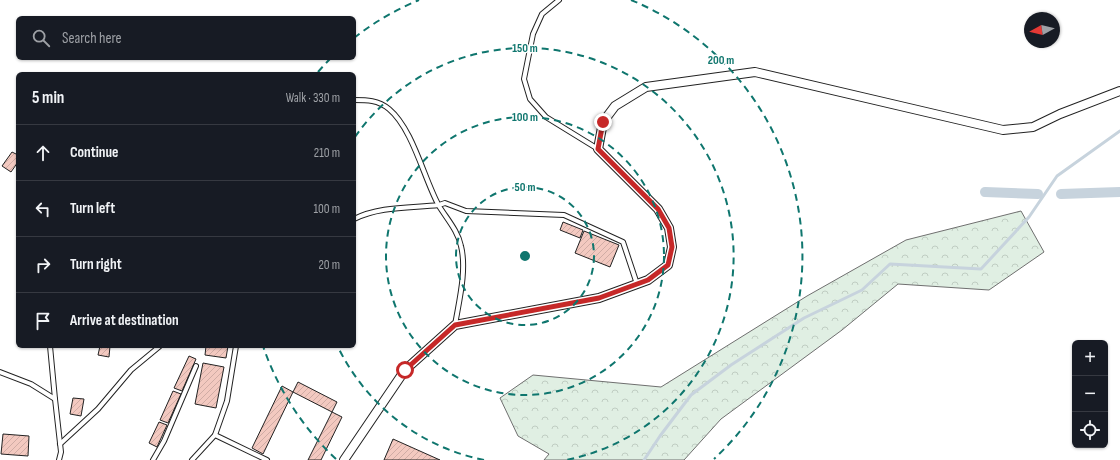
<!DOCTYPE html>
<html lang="en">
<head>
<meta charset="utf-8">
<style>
	:root { --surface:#171b24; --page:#20242c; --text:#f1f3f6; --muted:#9ea1a6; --line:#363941 }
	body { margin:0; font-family:"Sofia Sans Condensed",sans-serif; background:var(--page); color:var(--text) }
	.controls { position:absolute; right:12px; bottom:12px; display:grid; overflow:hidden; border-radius:6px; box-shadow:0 1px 3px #0004 }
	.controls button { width:36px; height:36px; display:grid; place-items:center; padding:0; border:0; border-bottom:1px solid var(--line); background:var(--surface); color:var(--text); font:20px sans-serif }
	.compass { position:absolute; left:1024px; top:12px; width:36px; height:36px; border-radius:50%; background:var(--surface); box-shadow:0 1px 3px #0004; rotate:262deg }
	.stop { position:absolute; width:12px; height:12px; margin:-9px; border:3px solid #c62828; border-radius:50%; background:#fff }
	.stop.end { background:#c62828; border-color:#fff; box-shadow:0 1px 4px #0008 }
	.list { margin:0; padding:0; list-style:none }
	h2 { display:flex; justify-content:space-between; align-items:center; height:52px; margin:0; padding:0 16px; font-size:17px }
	h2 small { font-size:13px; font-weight:400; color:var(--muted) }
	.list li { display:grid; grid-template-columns:26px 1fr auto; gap:12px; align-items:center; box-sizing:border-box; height:56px; padding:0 16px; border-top:1px solid var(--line) }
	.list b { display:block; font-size:15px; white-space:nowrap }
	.list em { font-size:13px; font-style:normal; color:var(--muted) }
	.icon { flex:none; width:22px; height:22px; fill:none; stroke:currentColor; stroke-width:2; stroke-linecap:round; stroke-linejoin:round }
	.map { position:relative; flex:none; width:1120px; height:460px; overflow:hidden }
	.search { position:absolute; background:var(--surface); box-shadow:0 1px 3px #0004; left:16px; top:16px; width:340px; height:44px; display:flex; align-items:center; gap:10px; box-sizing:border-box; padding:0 14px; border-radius:6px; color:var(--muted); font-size:15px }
	.panel { position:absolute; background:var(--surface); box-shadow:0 1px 3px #0004; left:16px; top:72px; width:340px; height:276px; border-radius:6px }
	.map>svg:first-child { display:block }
	.forest { fill:url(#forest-crowns); stroke:#6f6f6f }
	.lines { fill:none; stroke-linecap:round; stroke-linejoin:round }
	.stream { stroke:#c7d3dd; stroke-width:3 }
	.canal { stroke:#c7d3dd; stroke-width:10 }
	.building { fill:url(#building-hatch); stroke:#222 }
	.service-casing { stroke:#222; stroke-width:6 }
	.minor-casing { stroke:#222; stroke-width:10 }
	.service { stroke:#fff; stroke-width:4 }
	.minor { stroke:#fff; stroke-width:8 }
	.route { stroke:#c62828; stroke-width:5 }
	.ring { fill:none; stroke:#0f766e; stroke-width:2; stroke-dasharray:7 5 }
	.centre { fill:#0f766e; stroke:#fff; stroke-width:2 }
	.ring-label { font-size:12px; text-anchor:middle; font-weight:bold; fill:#0f766e; stroke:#fff; stroke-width:3; stroke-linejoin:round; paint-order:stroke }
</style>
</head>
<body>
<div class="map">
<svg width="1120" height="460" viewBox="0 0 1120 460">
	<defs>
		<pattern id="forest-crowns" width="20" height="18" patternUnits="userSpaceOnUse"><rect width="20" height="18" fill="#e0efe3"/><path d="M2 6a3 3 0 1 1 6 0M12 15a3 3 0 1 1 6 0" fill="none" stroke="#c0cdc2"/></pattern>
		<pattern id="building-hatch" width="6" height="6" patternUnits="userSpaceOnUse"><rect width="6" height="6" fill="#f3c9c0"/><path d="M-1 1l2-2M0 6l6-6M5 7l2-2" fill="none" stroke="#d0aca5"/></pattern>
	</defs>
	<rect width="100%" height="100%" fill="#fff"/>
	<path class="forest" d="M1021,211L1044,252L989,290L898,284L842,330L721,419L684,460H544L549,454L518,436L500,398L533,375L661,387L807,296L906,240Z"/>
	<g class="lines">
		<path class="stream" d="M644,460L660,436L691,395L731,365L804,318L862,290L890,264L981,269L1029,217L1057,176L1120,131"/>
		<g class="canal">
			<path d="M985,192L1038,194"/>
			<path d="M1061,194L1120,192"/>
		</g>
	</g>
	<g class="building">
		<path d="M12,152L18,155V162L11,172L2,166Z"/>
		<path d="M563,222L583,230L580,238L560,230Z"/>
		<path d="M584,231L619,245L610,267L575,253Z"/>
		<path d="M100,346H110L109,357L98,355Z"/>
		<path d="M206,346H228L226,358L205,355Z"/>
		<path d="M189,356L196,359L182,391L174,388Z"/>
		<path d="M203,363L224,367L216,408L195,404Z"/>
		<path d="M298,382L337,402L332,412L293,392Z"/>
		<path d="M282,386L293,392L263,454L252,448Z"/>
		<path d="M173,391L181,394L168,423L160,420Z"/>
		<path d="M73,398L84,399L81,416L70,414Z"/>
		<path d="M332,412L342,417L321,460H308Z"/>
		<path d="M159,422L167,425L157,447L149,443Z"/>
		<path d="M3,434L29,436L28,456L1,454Z"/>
		<path d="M393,439L440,460H384Z"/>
	</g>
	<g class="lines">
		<defs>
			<g id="service">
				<path d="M559,0L542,14L533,34L524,79L530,99L546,117L598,149"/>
				<path d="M354,100C367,100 378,100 389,109C413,129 424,179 439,206C447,219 458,231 461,246C467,270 459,301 455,325"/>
				<path d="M354,219C379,206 411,208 439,205L445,203L466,211L564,215L623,242L637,284"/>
				<path d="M50,346L55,399"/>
				<path d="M0,372L31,384L55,399L61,452L59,460"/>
				<path d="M215,435L267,460"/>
				<path d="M60,444L98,409L131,370L160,346"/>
				<path d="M153,460L164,441L196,366"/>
				<path d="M192,460L215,435L227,401L236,346"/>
			</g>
			<path id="minor" d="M344,460L405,370L455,325L599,298L648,280L668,265L672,247L669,228L658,209L598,149L603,122L615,106L646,87L755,72L1003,130L1033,127L1060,114L1120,91"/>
		</defs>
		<use href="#service" class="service-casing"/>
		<use href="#minor" class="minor-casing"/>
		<use href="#service" class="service"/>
		<use href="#minor" class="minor"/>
	</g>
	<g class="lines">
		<path class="route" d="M405,370L455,325L599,298L648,280L668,265L672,247L669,228L658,209L598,149L603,122"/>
	</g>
	<g class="ring">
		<circle cx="525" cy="256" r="69"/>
		<circle cx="525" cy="256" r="139"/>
		<path d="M484 460A208 208 0 0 1 338 347M355 137A208 208 0 1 1 566 460"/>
		<path d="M336 459A277 277 0 0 1 263 346M318 72A277 277 0 0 1 331 58M354 38A277 277 0 0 1 419 0M631 0A277 277 0 0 1 714 459"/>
	</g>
	<circle cx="525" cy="256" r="6" class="centre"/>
	<g class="ring-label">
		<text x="525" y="52">150 m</text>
		<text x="721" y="64">200 m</text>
		<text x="525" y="121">100 m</text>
		<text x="525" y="191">50 m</text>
	</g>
</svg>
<div class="controls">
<button>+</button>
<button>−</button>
<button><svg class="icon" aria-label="locate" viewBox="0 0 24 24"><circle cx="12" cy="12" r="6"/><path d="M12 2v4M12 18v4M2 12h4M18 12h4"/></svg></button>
</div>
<svg class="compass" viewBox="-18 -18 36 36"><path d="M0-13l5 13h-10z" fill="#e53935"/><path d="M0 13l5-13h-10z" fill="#9ea1a6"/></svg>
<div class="stop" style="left:405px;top:370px"></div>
<div class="stop end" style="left:603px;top:122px"></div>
<div class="search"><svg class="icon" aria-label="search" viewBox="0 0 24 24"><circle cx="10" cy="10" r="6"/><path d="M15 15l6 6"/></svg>Search here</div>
<section class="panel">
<h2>5 min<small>Walk · 330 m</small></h2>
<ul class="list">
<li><svg class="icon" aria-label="ahead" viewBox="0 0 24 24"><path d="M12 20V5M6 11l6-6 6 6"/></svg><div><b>Continue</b></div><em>210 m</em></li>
<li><svg class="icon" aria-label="left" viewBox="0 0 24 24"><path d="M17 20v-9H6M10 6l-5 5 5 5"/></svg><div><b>Turn left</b></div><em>100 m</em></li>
<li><svg class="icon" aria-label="right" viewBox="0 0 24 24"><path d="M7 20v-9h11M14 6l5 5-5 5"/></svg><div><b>Turn right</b></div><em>20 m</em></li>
<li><svg class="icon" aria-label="arrive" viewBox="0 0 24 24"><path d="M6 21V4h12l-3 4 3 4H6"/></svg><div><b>Arrive at destination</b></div></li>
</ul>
</section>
</div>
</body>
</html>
